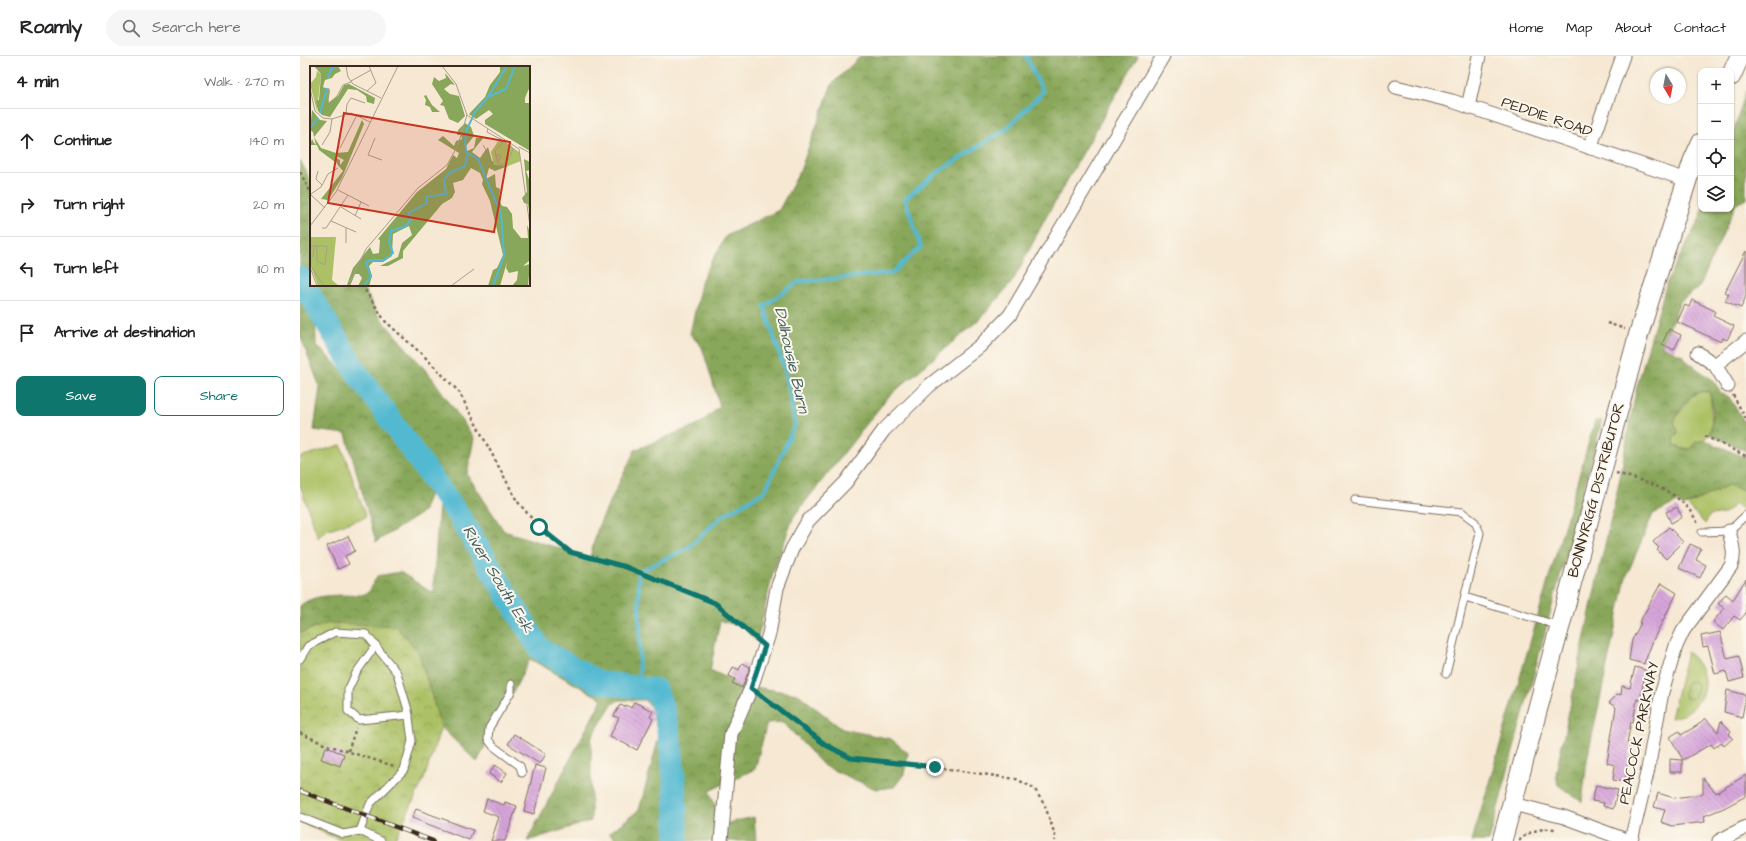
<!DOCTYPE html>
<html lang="en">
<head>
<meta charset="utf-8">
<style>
	:root { --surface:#fff; --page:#f6f6f6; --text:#202124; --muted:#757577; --line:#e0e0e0; --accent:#0f766e }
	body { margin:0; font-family:"Architects Daughter",sans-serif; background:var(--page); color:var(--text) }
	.controls { position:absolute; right:12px; top:12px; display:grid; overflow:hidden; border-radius:8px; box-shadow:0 1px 3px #0004 }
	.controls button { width:36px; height:36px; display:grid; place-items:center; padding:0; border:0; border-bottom:1px solid var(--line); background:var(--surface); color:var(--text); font:20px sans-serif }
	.compass { position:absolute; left:1350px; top:12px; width:36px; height:36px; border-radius:50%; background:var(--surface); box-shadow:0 1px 3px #0004; rotate:170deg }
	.stop { position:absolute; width:12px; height:12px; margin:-9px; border:3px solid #0f766e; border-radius:50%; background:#fff }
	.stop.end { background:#0f766e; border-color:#fff; box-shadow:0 1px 4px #0008 }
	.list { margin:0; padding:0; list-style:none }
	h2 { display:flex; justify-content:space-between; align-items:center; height:52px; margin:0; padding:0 16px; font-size:17px }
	h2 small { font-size:13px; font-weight:400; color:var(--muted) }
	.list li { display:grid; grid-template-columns:26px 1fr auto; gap:12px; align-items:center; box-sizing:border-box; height:64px; padding:0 16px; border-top:1px solid var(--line) }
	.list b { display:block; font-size:15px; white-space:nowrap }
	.list em { font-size:13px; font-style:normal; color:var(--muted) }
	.actions { display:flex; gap:8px; padding:12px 16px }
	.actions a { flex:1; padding:9px 0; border:1px solid var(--accent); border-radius:8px; text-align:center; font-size:14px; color:var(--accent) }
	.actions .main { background:var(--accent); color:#fff }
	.icon { flex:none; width:22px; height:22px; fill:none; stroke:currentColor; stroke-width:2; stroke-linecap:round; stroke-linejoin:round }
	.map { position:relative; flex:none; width:1446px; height:785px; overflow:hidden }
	header { display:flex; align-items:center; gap:24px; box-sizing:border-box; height:56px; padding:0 20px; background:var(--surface); border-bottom:1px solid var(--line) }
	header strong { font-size:19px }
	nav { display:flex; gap:22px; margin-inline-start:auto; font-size:14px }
	.search { width:280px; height:36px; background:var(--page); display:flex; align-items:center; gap:10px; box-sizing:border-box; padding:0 14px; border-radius:22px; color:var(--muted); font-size:15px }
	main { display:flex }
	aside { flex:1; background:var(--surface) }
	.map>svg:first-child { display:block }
	.green { fill:#acc165; stroke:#747642 }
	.forest { fill:url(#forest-crowns); stroke:#62683c }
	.park { fill:url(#park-crowns); stroke:#747642 }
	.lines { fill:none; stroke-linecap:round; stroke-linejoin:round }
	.stream { stroke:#53b9d1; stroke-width:4 }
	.river { stroke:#53b9d1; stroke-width:23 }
	.building { fill:url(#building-back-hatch) }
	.lane-casing { stroke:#7c6c5d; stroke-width:9 }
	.street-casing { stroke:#7c6c5d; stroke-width:15 }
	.secondary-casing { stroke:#7c6c5d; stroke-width:21 }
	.path { stroke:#7c6c5d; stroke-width:2.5; stroke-dasharray:3 3; stroke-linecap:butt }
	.lane { stroke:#fff; stroke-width:7 }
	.street { stroke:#fff; stroke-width:13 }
	.secondary { stroke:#fff; stroke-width:19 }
	.rail-casing { stroke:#3b2a1e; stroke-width:4.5 }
	.rail { stroke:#fbf7ec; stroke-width:3; stroke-dasharray:9; stroke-linecap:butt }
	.route { stroke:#0f766e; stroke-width:5 }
	.labels { text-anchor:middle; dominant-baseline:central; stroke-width:4; stroke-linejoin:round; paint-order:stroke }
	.street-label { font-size:15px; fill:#3b2a1e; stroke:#fbf7ec }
	.water-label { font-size:16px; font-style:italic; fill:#435c5d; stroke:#fbf7ec }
	.inset-river { fill:none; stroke:#53b9d1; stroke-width:2 }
	.inset-road { fill:none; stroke:#ab9c8b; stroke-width:1 }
	.view { fill:#c8321e; fill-opacity:0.15; stroke:#c8321e; stroke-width:2 }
	.inset-edge { fill:none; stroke:#3b2a1e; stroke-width:2 }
</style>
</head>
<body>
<header>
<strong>Roamly</strong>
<div class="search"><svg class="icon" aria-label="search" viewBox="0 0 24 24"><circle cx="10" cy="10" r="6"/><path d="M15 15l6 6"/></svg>Search here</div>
<nav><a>Home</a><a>Map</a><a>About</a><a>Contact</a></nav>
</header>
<main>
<aside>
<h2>4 min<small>Walk · 270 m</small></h2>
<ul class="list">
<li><svg class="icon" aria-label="ahead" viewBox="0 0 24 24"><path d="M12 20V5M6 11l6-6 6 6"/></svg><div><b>Continue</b></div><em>140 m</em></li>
<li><svg class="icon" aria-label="right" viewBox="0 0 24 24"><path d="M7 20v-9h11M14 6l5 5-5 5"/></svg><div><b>Turn right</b></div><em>20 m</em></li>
<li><svg class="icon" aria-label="left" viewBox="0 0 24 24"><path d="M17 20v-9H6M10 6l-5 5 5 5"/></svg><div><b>Turn left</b></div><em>110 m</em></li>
<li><svg class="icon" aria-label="arrive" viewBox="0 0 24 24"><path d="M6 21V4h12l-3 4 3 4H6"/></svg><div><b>Arrive at destination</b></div></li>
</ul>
<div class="actions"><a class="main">Save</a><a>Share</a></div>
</aside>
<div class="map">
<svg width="1446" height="785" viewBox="0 0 1446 785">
	<defs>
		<pattern id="forest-crowns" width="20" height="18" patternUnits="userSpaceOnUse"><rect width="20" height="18" fill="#89a75a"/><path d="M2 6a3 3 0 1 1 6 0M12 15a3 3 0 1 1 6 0" fill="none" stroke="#71884a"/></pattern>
		<pattern id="park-crowns" width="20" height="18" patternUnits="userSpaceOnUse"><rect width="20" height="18" fill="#acc165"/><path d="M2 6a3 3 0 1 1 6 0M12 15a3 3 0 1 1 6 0" fill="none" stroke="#8d9d53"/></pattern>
		<pattern id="building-back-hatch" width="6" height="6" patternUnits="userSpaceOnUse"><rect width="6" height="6" fill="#d7a5db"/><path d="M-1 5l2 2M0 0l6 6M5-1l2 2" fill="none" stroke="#b087b1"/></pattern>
	</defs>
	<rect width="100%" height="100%" fill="#fbf7ec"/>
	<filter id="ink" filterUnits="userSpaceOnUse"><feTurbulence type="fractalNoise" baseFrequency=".025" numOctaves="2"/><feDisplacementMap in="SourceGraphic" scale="8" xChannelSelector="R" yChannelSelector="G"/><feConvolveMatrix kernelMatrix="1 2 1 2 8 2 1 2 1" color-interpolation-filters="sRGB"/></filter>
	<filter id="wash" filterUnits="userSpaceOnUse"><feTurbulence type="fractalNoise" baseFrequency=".012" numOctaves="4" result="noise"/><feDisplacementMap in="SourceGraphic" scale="16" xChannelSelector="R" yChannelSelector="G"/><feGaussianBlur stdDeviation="0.9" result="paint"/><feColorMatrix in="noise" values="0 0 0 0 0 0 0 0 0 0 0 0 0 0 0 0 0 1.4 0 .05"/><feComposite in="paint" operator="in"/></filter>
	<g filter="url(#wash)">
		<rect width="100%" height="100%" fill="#f6e8d3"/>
		<g class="green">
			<path d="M1401,335L1409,336C1412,345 1411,347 1411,356C1412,370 1414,371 1405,384L1396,386L1390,393H1383L1375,389L1374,382L1378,376L1374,365L1392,339Z"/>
			<path d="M41,389L66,461L26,474L18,482L0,429V401Z"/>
			<path d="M1428,429L1444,434L1446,432V451L1443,454L1436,447L1424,458L1410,459L1405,468L1387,449Z"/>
			<path d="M1387,596C1416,617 1406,656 1371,662Z"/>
		</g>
		<g class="forest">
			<path d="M561,0H838L744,165L713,225L681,262L588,341L494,460L473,516L457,586L442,570L420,565L410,614L442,629L498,638L542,673L591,683L608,697L604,718L594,731L576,733L524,710L483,666L467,667L455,713L409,735L423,768L454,761L456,785H319L309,777L339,754L359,681L350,649L344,644H319L312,648L291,683V765L227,785L302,643L230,603L177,706L141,671L118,595L29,567L0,577V550C15,536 43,540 62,539L69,536L77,520L100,516L133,537L140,434L71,334L15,248L16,289L55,327L133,429L123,456L76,486L46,378L14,374L20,331L0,279V104L11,126V229H62L77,258L133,323L174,382L167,418L204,475L290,502L298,471L335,394L401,367L420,350L402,291L390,278L402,223L426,180L479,154L500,115L532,28Z"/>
			<path d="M1446,35V143L1436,148L1399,232L1380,245L1362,290L1382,299L1390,308L1413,324L1421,337L1429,341L1446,369V395L1409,378C1414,365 1414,349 1409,336C1390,333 1382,351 1374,365L1378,376L1374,382L1375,389L1383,393H1390L1396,386L1405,384L1446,402V432L1445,434L1428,429L1383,451L1378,446L1353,458L1326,521L1287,704L1282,746L1258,729L1256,717L1293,542L1320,422L1336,334L1367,226L1401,160L1402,153H1431V83Z"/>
			<path d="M1302,364L1189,785H1172L1295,365Z"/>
		</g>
		<g class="park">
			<path d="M29,567L95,570L118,595L141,671L124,723L94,785H42L0,766V577Z"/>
			<path d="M1390,625L1395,626L1398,630L1395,641L1391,643L1386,642L1384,638L1387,628Z"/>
		</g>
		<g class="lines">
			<path class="stream" d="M338,632L340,585L338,516L388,492L421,461L465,435L495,368L486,318L464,250L498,226L592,217L621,191L605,143L638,116L706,73L743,36L726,0"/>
			<path class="river" d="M0,222L55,314L161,463L240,593L298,626L356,634C375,678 375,737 377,785"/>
		</g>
		<g id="blocks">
			<g class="building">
				<path d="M1446,195V240L1441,252L1425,245L1429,238L1425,236Z"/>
				<path d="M1392,244L1415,255L1413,260L1434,270L1427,284L1423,282L1421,286L1377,266L1385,249L1389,251Z"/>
				<path d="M1369,273L1381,279L1374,294L1362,288Z"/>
				<path d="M1377,451L1382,461L1371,467L1366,456Z"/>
				<path d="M1369,471L1383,486L1366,503L1357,494L1359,492L1353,486Z"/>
				<path d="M48,480L55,495L45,500L49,508L38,513L27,490Z"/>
				<path d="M1390,488L1401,493L1396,504L1406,509L1400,522L1379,512Z"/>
				<path d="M1446,523V557L1440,564L1434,560L1423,574L1413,566L1424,552L1418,548L1426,538L1433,544Z"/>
				<path d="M1361,527L1377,537L1354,582L1344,608L1329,604L1332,584L1341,567H1339Z"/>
				<path d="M1420,576L1427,603L1439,600L1444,622L1429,626L1426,615L1415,618L1408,590L1403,591L1401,580Z"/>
				<path d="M442,607L450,611L442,632L432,627L435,623L429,620L433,611L439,614Z"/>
				<path d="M1335,611L1346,614L1340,644L1337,643L1333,666H1331L1327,687H1331L1325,726L1313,724L1315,709L1307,707L1316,651L1309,647L1318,638L1321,639L1322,630L1330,632Z"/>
				<path d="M1427,634L1446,639L1442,661L1424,656Z"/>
				<path d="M334,646L353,655L350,661L353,663L337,694L310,680L319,662L314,660L320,649L325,651L326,649L331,652Z"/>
				<path d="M1405,662L1418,676L1421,665L1431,675L1429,678L1433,682L1424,690L1421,686L1414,692L1411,688L1383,704L1370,681L1379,675L1381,679L1398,669Z"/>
				<path d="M214,678L246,698L240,708L208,688Z"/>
				<path d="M26,691L44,698L40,710L21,703Z"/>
				<path d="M1370,703L1382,704V716H1370Z"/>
				<path d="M195,709L207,717L201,726L189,718Z"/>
				<path d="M235,709L246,712L234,758L224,755Z"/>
				<path d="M1446,719V740L1424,752L1404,760L1405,766L1372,770L1361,766L1365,754L1354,751L1358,737L1374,742L1403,738V722L1416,737Z"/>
				<path d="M1296,729L1318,734L1313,753L1303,750L1304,747L1292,745Z"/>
				<path d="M187,743L204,749L205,746L217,750L205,785H191L199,761L183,755Z"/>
				<path d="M116,753L173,774L169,784L112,762Z"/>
			</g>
		</g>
	</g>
	<g filter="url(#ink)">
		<use href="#blocks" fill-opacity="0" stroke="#7c6c5d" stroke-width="1"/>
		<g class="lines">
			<defs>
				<g id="lane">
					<path d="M1055,444L1162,456L1175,466L1180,477L1146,618"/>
					<path d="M1402,476L1429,475L1446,459"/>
					<path d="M1165,541L1259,570"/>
					<path d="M76,589L56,617L48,634V655L59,664L109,659"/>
					<path d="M0,603L8,590L35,576L66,578L97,617L108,654L112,685L104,714L70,748L60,775"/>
					<path d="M211,628V636L189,672L188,683L193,690L220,710L222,717"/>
					<path d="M0,761L43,778L60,775L81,785"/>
				</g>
				<g id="street">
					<path d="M1096,31L1152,45L1387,124"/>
					<path d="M1168,51L1179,0"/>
					<path d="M1290,92L1323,0"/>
					<path d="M1398,297L1415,309L1428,330"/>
					<path d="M1415,309L1446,285"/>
					<path d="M1213,748L1264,761L1329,785"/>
					<path d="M421,785L431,678L451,632L469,578L477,532L492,493L508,465L546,426L584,374L630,329L680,290L710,259L863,0"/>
					<path d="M1331,785L1348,713L1362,636L1376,590L1383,575L1431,510C1436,498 1432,488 1429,475"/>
					<path d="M1419,785L1446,771"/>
				</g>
				<g id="secondary">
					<path d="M1431,20L1440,0"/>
					<path d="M1202,785L1339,277L1393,105L1401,87"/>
				</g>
			</defs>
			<use href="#lane" class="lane-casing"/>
			<use href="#street" class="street-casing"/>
			<use href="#secondary" class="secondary-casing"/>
			<g class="path">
				<path d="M0,116L11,137"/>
				<path d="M62,229L85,265L126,302L159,336L217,445L239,471L270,496L326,511L415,547L455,581"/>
				<path d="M1307,267L1325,273"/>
				<path d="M1433,339L1446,363"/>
				<path d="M1405,380L1446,400"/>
				<path d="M1316,417C1349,427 1382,434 1398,468"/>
				<path d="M460,639L526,689L551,702L635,711L716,723L734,732L745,750L755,779V785"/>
				<path d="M0,677L24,688L94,710"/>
				<path d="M48,695L56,672"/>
				<path d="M1219,785C1229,774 1242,772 1256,773"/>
			</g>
			<use href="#lane" class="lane"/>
			<use href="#street" class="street"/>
			<use href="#secondary" class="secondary"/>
			<defs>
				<path id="rail" d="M0,735L133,785"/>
			</defs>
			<use href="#rail" class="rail-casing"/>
			<use href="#rail" class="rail"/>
		</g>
	</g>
	<g class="lines" filter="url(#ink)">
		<path class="route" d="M239,471L270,496L326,511L415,547L465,590L451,632L526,689L551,702L635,711"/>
	</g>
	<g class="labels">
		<g class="street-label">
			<text transform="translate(1247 61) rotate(19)">PEDDIE ROAD</text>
			<text transform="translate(1296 434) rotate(-75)">BONNYRIGG DISTRIBUTOR</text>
			<text transform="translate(1339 677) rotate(-78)">PEACOCK PARKWAY</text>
		</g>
		<g class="water-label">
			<text transform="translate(492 304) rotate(77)">Dalhousie Burn</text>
			<text transform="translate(198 523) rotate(59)">River South Esk</text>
		</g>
	</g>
	<g transform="translate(10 10)">
		<rect width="220" height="220" fill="#f6e8d3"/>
		<path d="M7,5L11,8L7,45L0,18L6,11Z" fill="#acc165"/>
		<path d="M4,0H28L31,5L25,8L22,12L15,14L13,21L20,24L18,37L28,30L34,19L39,18L65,32L64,38L57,36L56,30L47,24L38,23L20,51L12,49L8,45L6,35L9,34L11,8ZM190,0H220V20L215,32V37H220V85L175,58V54L183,48L179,44L166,53L159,48L175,31L180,19L190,6ZM135,7L145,19L141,18L134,23L140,28L149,30L155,50L148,57L139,53L134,40L130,39L133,35L122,18L124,11L129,15L136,12ZM116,29L122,39L130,46H122L120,41L115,39L116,34L114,30ZM2,44L10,54L17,55L4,71L3,66L0,64ZM52,54L54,58L32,112L18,134L11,133L33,105L27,98L25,91L30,94V99L34,94L26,90V87L38,86ZM155,57L161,61L164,70L156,80L157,85L164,82L166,72L174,71L162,86L170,92L178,81L182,95L198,100L185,105L179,102L176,113L185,108L186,121L190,123L189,133L192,140L197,141L202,148L203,162L211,172H218L217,159L220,166V194L213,200L220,198L218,220H202L207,214L208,205L199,207L196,202L197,196L190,220H178L183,204L187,202L193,189L180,135L172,118L173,114L170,107L161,102L153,114L143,117L145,126L142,132L132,138L93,185V192L78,200H70L88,191L92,177L102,169L99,160L83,168L82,190L73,196H63L59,200L62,210L59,220H48L52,212L49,208H45L40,220L37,219L43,202L60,181L63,188L69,187L70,174L68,173L107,126L136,103L143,89L147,92L149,87L128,74L133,70L144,80L146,75L152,73L151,69H147L148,64ZM4,71L11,82L26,87L25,96L9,84L7,79H0L2,73L4,77L6,79ZM214,93L220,96V104L216,105L219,113L220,151L218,138L214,137L212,132L217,126Z" fill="#89a75a"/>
		<path d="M0,171H26L22,214L29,220H8L1,201Z" fill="#acc165"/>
		<path d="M190,72L209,86L211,95L198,100L184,99L181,86Z" fill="#acc165"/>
		<path class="inset-river" d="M18,12L21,3L28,0M176,34L197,0M10,47L17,22M0,62L8,52M54,220L61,210L56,197L60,194H74L83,187L79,176L81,165L96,160L101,153L99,147L117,137L116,131L136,128L134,114L139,107L155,100L158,87M183,220L194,189L191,148L168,93L156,86L155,75L157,63L165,46L178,31L196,23L205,0"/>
		<path class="inset-road" d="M36,0L38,11L43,18L71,32M132,0L146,18L157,49L209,83L220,160M41,15L61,4M0,22L5,45L13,52L22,53L41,47L60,56M19,22L17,30L19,37L27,30L33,19L41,16M57,25L66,17L59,0M36,47L37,38L41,32L55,37M178,63L177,66L196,76M65,72L58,89L72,94M193,76L185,85L188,98H195L200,90L203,83L200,79M12,79L20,66L22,53M209,81L220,87M30,82L47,49M185,88L191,90L187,97M172,90L176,84L173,79M8,105L6,113L12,119M28,124L59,140M0,128L15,142M1,128L11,121L18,108L28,102M31,141L51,153M45,150L51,136M21,155L46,166M0,160L26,126L88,0M12,162H16L38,129M36,177V162M0,180H4L3,191M4,180H17L15,199L7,195V180M0,201L7,220M2,202L14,220M38,220L56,183L108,122L137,99L148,79L157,49M141,220L164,203"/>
		<path class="view" d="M34,47L200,76L184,166L18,137Z"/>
		<rect width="220" height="220" class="inset-edge"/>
	</g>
</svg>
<div class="controls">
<button>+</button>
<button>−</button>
<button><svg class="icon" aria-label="locate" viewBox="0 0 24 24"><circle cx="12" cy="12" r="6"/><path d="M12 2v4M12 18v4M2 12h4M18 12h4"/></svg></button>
<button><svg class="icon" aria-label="layers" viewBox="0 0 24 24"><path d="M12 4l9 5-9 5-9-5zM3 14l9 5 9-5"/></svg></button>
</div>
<svg class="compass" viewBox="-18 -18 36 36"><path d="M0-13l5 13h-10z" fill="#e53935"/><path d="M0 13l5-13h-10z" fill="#757577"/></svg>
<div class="stop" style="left:239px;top:471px"></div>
<div class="stop end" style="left:635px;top:711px"></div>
</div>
</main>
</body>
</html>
